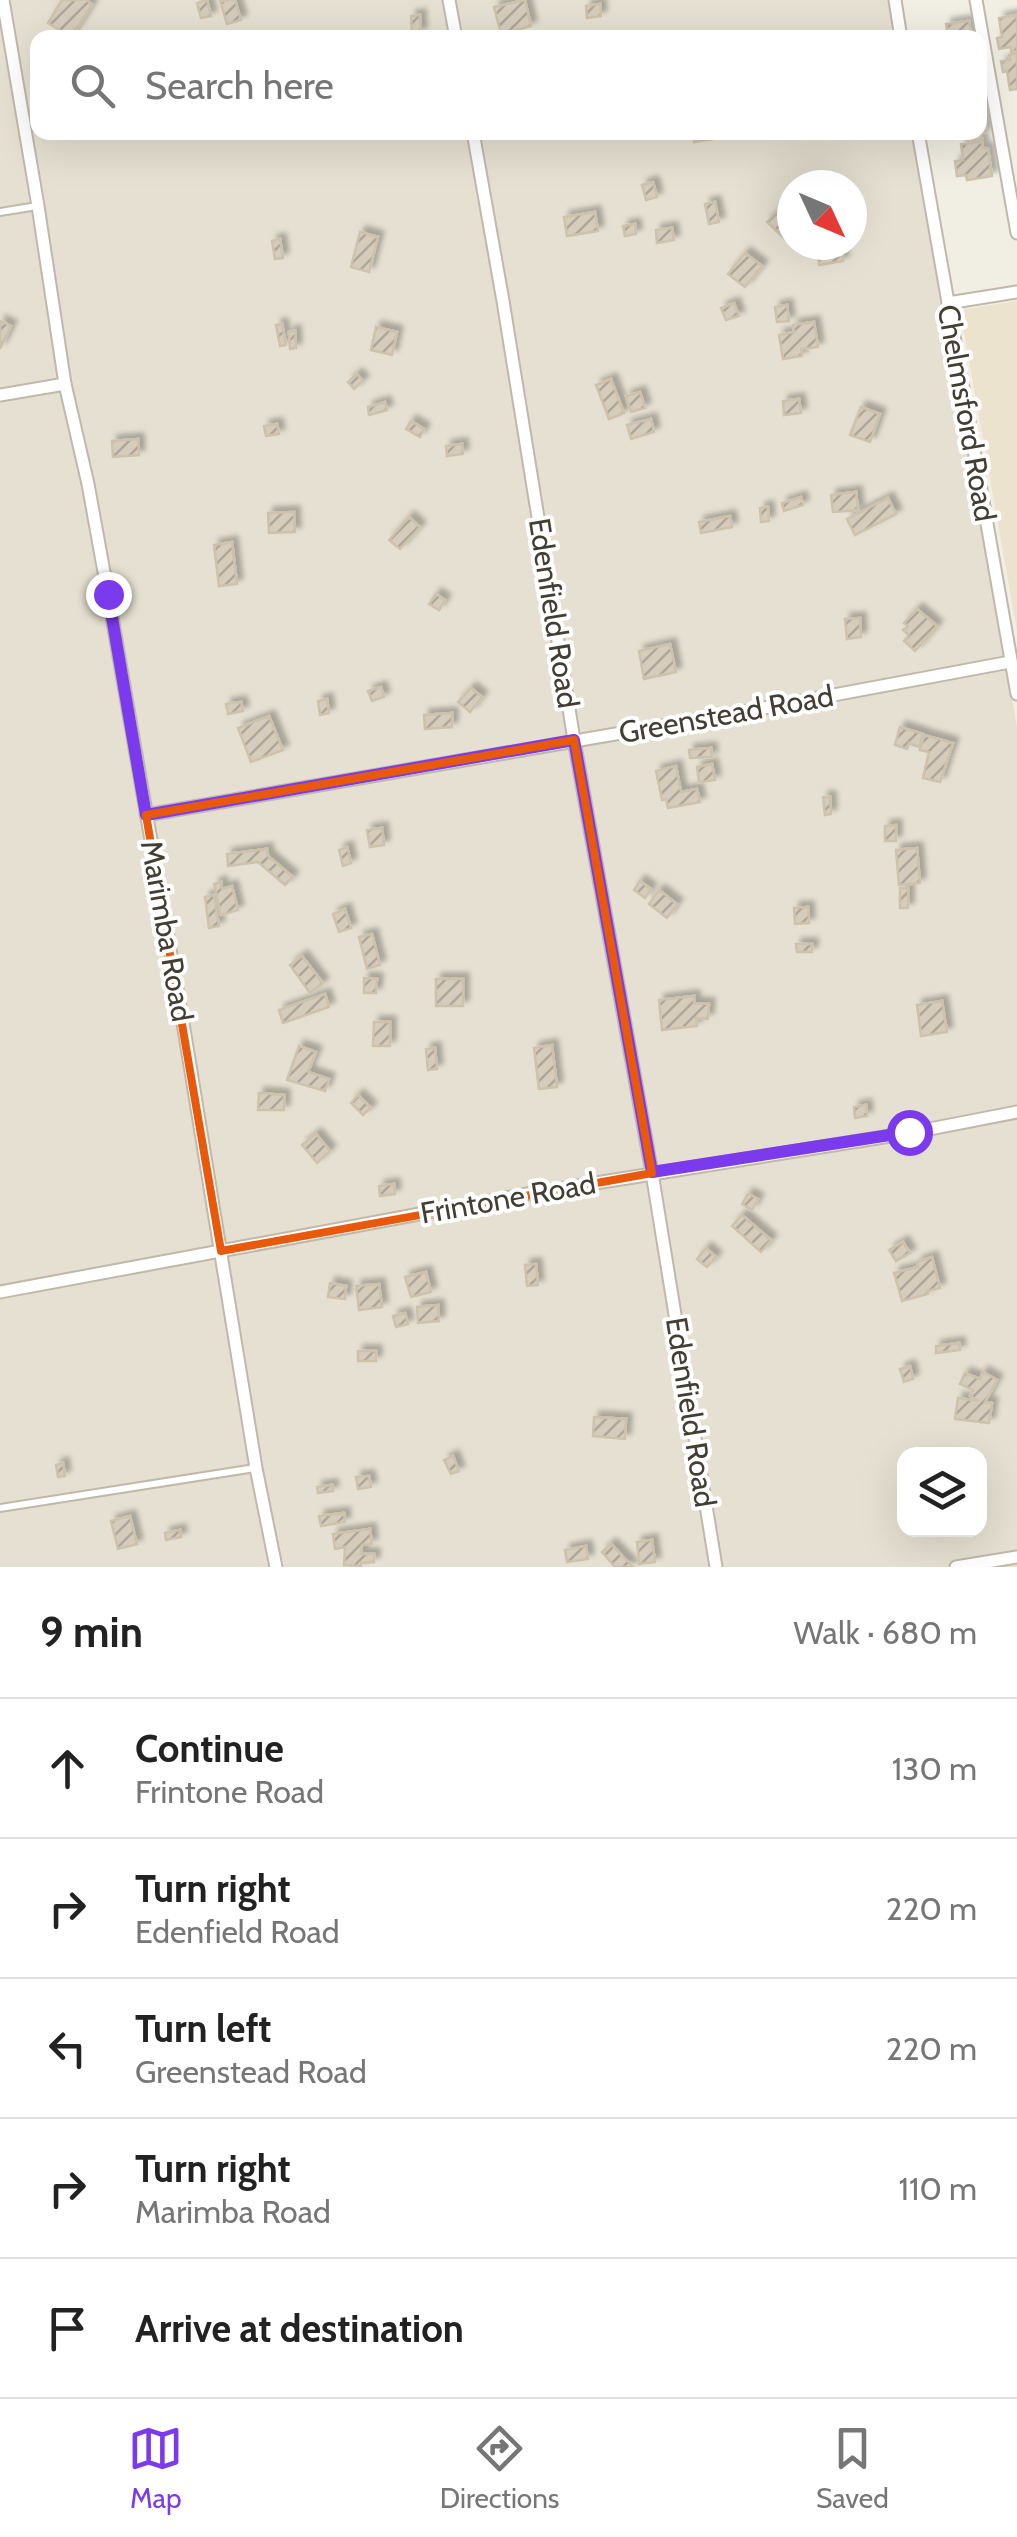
<!DOCTYPE html>
<html lang="en">
<head>
<meta charset="utf-8">
<style>
	:root { --surface:#fff; --page:#f6f6f6; --text:#222; --muted:#767676; --line:#e0e0e0; --accent:#7c3aed }
	body { margin:0; font-family:Cabin,sans-serif; background:var(--page); color:var(--text) }
	.controls { position:absolute; right:30px; bottom:30px; display:grid; overflow:hidden; border-radius:20px; box-shadow:0 10px 40px #0002 }
	.controls button { width:90px; height:90px; display:grid; place-items:center; padding:0; border:0; border-bottom:2px solid var(--line); background:var(--surface); color:var(--text); font:50px sans-serif }
	.compass { position:absolute; left:777px; top:170px; width:90px; height:90px; border-radius:50%; background:var(--surface); box-shadow:0 10px 40px #0002; rotate:134deg }
	.stop { position:absolute; width:30px; height:30px; margin:-22px; border:8px solid #7c3aed; border-radius:50%; background:#fff }
	.stop.end { background:#7c3aed; border-color:#fff; box-shadow:0 2px 10px #0008 }
	.list { margin:0; padding:0; list-style:none }
	h2 { display:flex; justify-content:space-between; align-items:center; height:130px; margin:0; padding:0 40px; font-size:42px }
	h2 small { font-size:32px; font-weight:400; color:var(--muted) }
	.list li { display:grid; grid-template-columns:65px 1fr auto; gap:30px; align-items:center; box-sizing:border-box; height:140px; padding:0 40px; border-top:2px solid var(--line) }
	.list b { display:block; font-size:38px; white-space:nowrap }
	.list p { margin:0; font-size:32px; white-space:nowrap; color:var(--muted) }
	.list em { font-size:32px; font-style:normal; color:var(--muted) }
	.icon { flex:none; width:55px; height:55px; fill:none; stroke:currentColor; stroke-width:2; stroke-linecap:round; stroke-linejoin:round }
	.map { position:relative; flex:none; width:1017px; height:1567px; overflow:hidden }
	.search { position:absolute; background:var(--surface); box-shadow:0 10px 40px #0002; left:30px; right:30px; top:30px; height:110px; display:flex; align-items:center; gap:25px; box-sizing:border-box; padding:0 35px; border-radius:20px; color:var(--muted); font-size:38px }
	.sheet { height:830px; background:var(--surface) }
	nav { display:flex; justify-content:space-around; align-items:center; box-sizing:border-box; height:140px; border-top:2px solid var(--line); background:var(--surface); font-size:28px; color:var(--muted) }
	nav a { display:grid; justify-items:center; gap:5px }
	nav .on { color:var(--accent) }
	.map>svg:first-child { display:block }
	.residential { fill:#e5e0d1; fill-rule:evenodd }
	.education { fill:#ebe3cd }
	.building { fill:url(#building-hatch); stroke:#cec2ac; stroke-width:2.5; filter:url(#shadow) }
	.lines { fill:none; stroke-linecap:round; stroke-linejoin:round }
	.lane-casing { stroke:#c0b8a9; stroke-width:10 }
	.street-casing { stroke:#c0b8a9; stroke-width:15 }
	.lane { stroke:#fff; stroke-width:6 }
	.street { stroke:#fff; stroke-width:11 }
	.route { stroke:#7c3aed; stroke-width:12 }
	.marked { fill:none; stroke:#e8590c; stroke-width:8; stroke-linejoin:round }
	.labels { text-anchor:middle; dominant-baseline:central; stroke-width:8; stroke-linejoin:round; paint-order:stroke }
	.street-label { font-size:30px; fill:#433e33; stroke:#fff }
</style>
</head>
<body>
<div class="map">
<svg width="1017" height="1567" viewBox="0 0 1017 1567">
	<defs>
		<pattern id="building-hatch" width="6" height="6" patternUnits="userSpaceOnUse" patternTransform="scale(2.5)"><rect width="6" height="6" fill="#d6ccbc"/><path d="M-1 1l2-2M0 6l6-6M5 7l2-2" fill="none" stroke="#afa799"/></pattern>
		<filter id="shadow"><feDropShadow dx="5.5" dy="-5.5" stdDeviation="2.5" flood-color="#0004"/></filter>
	</defs>
	<rect width="100%" height="100%" fill="#f1eee3"/>
	<path class="residential" d="M0,0H889L896,37L38,38V132L913,133L1017,727V1567H0ZM792,185H852V245H792ZM904,1454H980V1530H904Z"/>
	<path class="education" d="M1017,301V631L960,310Z"/>
	<g class="building">
		<path d="M62,0H86L92,4L71,37L48,23Z"/>
		<path d="M207,0L211,16L201,18L197,3Z"/>
		<path d="M235,0L241,20L227,24L220,1Z"/>
		<path d="M525,0L531,26L501,34L494,7Z"/>
		<path d="M600,4L601,16L587,18L586,6Z"/>
		<path d="M420,15L421,33L412,34L411,16Z"/>
		<path d="M1017,15V51L1011,52V47L999,49L997,38L1002,37L999,18Z"/>
		<path d="M969,21L971,38H948L946,24Z"/>
		<path d="M1017,53V89L1010,90L1007,71L1003,72L1001,61L1010,60L1009,55Z"/>
		<path d="M980,99L986,132H981L982,139L971,141L970,136L960,138L959,132H980Z"/>
		<path d="M693,132H720V138L694,142Z"/>
		<path d="M982,142L983,148L988,149L992,176L967,180L966,175L957,176L955,161L963,160L961,144Z"/>
		<path d="M653,182L657,197L646,200L642,185Z"/>
		<path d="M788,200L792,204V238L788,242L767,222Z"/>
		<path d="M715,202L719,222L709,224L705,204Z"/>
		<path d="M595,212L598,231L567,236L564,217Z"/>
		<path d="M635,224L636,234L625,236L623,226Z"/>
		<path d="M672,228L674,240L657,243L656,230Z"/>
		<path d="M360,232L378,237L369,272L351,267Z"/>
		<path d="M280,239L283,258L275,259L272,241Z"/>
		<path d="M841,248L843,261L819,265L817,252Z"/>
		<path d="M745,253L762,266L745,287L728,274Z"/>
		<path d="M734,303L739,316L726,320L721,308Z"/>
		<path d="M787,305L789,321L777,322L775,307Z"/>
		<path d="M0,321L11,326L0,349Z"/>
		<path d="M814,322L818,347L801,349L802,356L783,359L779,335L794,332L793,325Z"/>
		<path d="M282,324L286,345L280,346L276,325Z"/>
		<path d="M376,327L397,332L392,355L371,350Z"/>
		<path d="M295,331L296,348L290,349L289,332Z"/>
		<path d="M357,374L363,381L354,389L348,382Z"/>
		<path d="M611,379L624,413L609,419L596,385Z"/>
		<path d="M640,392L645,408L631,412L626,396Z"/>
		<path d="M799,399L801,413L784,415L783,401Z"/>
		<path d="M385,402L387,410L369,415L368,407Z"/>
		<path d="M861,407L880,414L870,442L850,435Z"/>
		<path d="M651,419L654,432L631,439L627,425Z"/>
		<path d="M411,421L424,429L420,437L406,429Z"/>
		<path d="M277,424L279,434L266,436L264,426Z"/>
		<path d="M138,439L139,455L113,457L112,441Z"/>
		<path d="M462,444L463,454L447,456L446,446Z"/>
		<path d="M856,492L858,510L833,512L831,495Z"/>
		<path d="M801,497L803,505L784,511L782,503Z"/>
		<path d="M888,498L896,514L855,535L847,519Z"/>
		<path d="M768,507L769,521L761,522L760,508Z"/>
		<path d="M294,512L295,532L269,533L268,513Z"/>
		<path d="M730,516L732,527L701,533L699,522Z"/>
		<path d="M409,517L420,527L400,549L389,540Z"/>
		<path d="M232,542L237,584L219,586L214,545Z"/>
		<path d="M436,594L445,600L439,610L429,604Z"/>
		<path d="M917,609L937,626L915,651L904,641L909,635L903,630L908,626L904,623Z"/>
		<path d="M860,618L861,637L847,639L845,619Z"/>
		<path d="M670,644L676,672L644,679L639,651Z"/>
		<path d="M381,687L384,697L372,701L368,691Z"/>
		<path d="M471,688L482,697L470,712L458,702Z"/>
		<path d="M327,699L329,713L320,715L318,701Z"/>
		<path d="M241,702L243,711L228,714L226,704Z"/>
		<path d="M452,713V727L425,729L424,715Z"/>
		<path d="M269,716L283,750L251,762L238,728Z"/>
		<path d="M900,727L923,734L919,747L909,743L907,749L895,745Z"/>
		<path d="M924,735L953,743L940,782L923,778L929,752L920,750Z"/>
		<path d="M711,748L712,757L690,758L689,750Z"/>
		<path d="M712,764L715,780L699,782L697,767Z"/>
		<path d="M676,766L681,792L697,789L700,802L668,808L666,799L662,800L656,771Z"/>
		<path d="M823,797H830L831,814L825,815Z"/>
		<path d="M896,825V841H885V826Z"/>
		<path d="M382,828L384,845L370,847L367,830Z"/>
		<path d="M347,847L351,863L343,866L339,850Z"/>
		<path d="M917,848L920,883L899,885L896,850Z"/>
		<path d="M267,849L268,856L293,877L285,885L258,862L228,866L227,854Z"/>
		<path d="M640,881L651,889L645,898L634,890Z"/>
		<path d="M221,882L222,889L232,886L238,910L221,915L214,884Z"/>
		<rect x="900" y="888" width="8" height="20"/>
		<path d="M659,890L677,904L667,918L649,904Z"/>
		<path d="M214,895L219,926L209,928L205,897Z"/>
		<path d="M808,907L809,923L795,924L794,908Z"/>
		<path d="M345,909L351,928L339,932L333,914Z"/>
		<path d="M372,934L380,965L367,969L359,937Z"/>
		<path d="M796,944H812V952H797Z"/>
		<path d="M302,956L323,983L310,993L290,965Z"/>
		<path d="M364,978L377,979L376,993H364Z"/>
		<rect x="436" y="979" width="27" height="27"/>
		<path d="M325,994L329,1007L283,1023L279,1010Z"/>
		<path d="M694,996V1003L709,1004L708,1019L696,1018L697,1026L662,1030L659,1000Z"/>
		<path d="M942,1001L947,1032L921,1036L917,1005Z"/>
		<path d="M374,1022H390V1046H373Z"/>
		<path d="M552,1045L557,1087L539,1089L534,1048Z"/>
		<path d="M299,1046L316,1052L308,1072L329,1079L325,1091L287,1080Z"/>
		<path d="M435,1048L437,1069L428,1070L426,1049Z"/>
		<path d="M259,1093L284,1095V1110H258Z"/>
		<path d="M358,1095L371,1108L363,1115L351,1103Z"/>
		<path d="M866,1105L867,1116L855,1118L854,1107Z"/>
		<path d="M316,1134L330,1151L317,1163L302,1145Z"/>
		<path d="M394,1184L395,1194L380,1196L379,1186Z"/>
		<path d="M748,1194L758,1199L752,1210L742,1204Z"/>
		<path d="M742,1215L771,1240L761,1252L732,1226Z"/>
		<path d="M903,1242L910,1253L896,1261L889,1250Z"/>
		<path d="M706,1248L716,1257L707,1267L697,1259Z"/>
		<path d="M932,1257L940,1288L927,1291L928,1294L902,1301L894,1273L918,1267L917,1262Z"/>
		<path d="M536,1264L538,1285L527,1286L525,1265Z"/>
		<path d="M426,1272L431,1292L411,1297L405,1277Z"/>
		<path d="M330,1283L346,1286L345,1299L328,1297Z"/>
		<path d="M379,1284L382,1307L359,1310L356,1286Z"/>
		<path d="M438,1305L439,1321L418,1323L417,1307Z"/>
		<path d="M405,1313L408,1324L396,1327L393,1316Z"/>
		<path d="M959,1343L960,1350L936,1353V1346Z"/>
		<rect x="358" y="1351" width="18" height="10"/>
		<path d="M910,1366L913,1379L904,1382L900,1369Z"/>
		<path d="M983,1372L997,1380L985,1402L992,1403L989,1423L955,1419L958,1398L979,1401L970,1396L973,1390L960,1384L965,1373L980,1379Z"/>
		<path d="M594,1417L626,1419L625,1439L593,1436Z"/>
		<path d="M453,1456L459,1471L451,1474L444,1460Z"/>
		<path d="M63,1463L65,1476L58,1477L56,1465Z"/>
		<path d="M369,1476L371,1487L358,1489L356,1477Z"/>
		<path d="M332,1485L333,1491L318,1493L317,1487Z"/>
		<path d="M344,1513L345,1522L321,1526L319,1516Z"/>
		<path d="M130,1516L137,1544L118,1549L111,1521Z"/>
		<path d="M370,1529L372,1544L362,1545L361,1554H374V1562L361,1563V1566L344,1565L345,1547L335,1549L333,1534Z"/>
		<path d="M180,1530L181,1537L166,1540L165,1533Z"/>
		<path d="M652,1540L655,1562L639,1564L637,1542Z"/>
		<path d="M611,1544L633,1567H615L602,1552Z"/>
		<path d="M586,1546L588,1559L567,1562L565,1550Z"/>
	</g>
	<g class="lines">
		<defs>
			<g id="lane">
				<path d="M0,212L37,206"/>
				<path d="M0,1508L255,1468"/>
			</g>
			<g id="street">
				<path d="M3,0L38,206L65,384L88,484L108,594L185,1035L256,1468L276,1567"/>
				<path d="M449,0L456,38"/>
				<path d="M895,0L901,38"/>
				<path d="M976,0L1017,233"/>
				<path d="M473,132L503,301L574,740L652,1173L716,1567"/>
				<path d="M918,132L1017,694"/>
				<path d="M948,303L1017,292"/>
				<path d="M0,395L65,384"/>
				<path d="M146,815L737,713L1010,662"/>
				<path d="M0,1292L527,1194L909,1133L1017,1112"/>
				<path d="M956,1567L1017,1557"/>
			</g>
		</defs>
		<use href="#lane" class="lane-casing"/>
		<use href="#street" class="street-casing"/>
		<use href="#lane" class="lane"/>
		<use href="#street" class="street"/>
	</g>
	<g class="lines">
		<path class="route" d="M108,594L146,815L574,740L652,1172L909,1132"/>
	</g>
	<path class="marked" d="M574,740L652,1173L221,1251L146,815Z"/>
	<g class="labels">
		<g class="street-label">
			<text transform="translate(967 413) rotate(80)">Chelmsford Road</text>
			<text transform="translate(554 613) rotate(81)">Edenfield Road</text>
			<text transform="translate(726 714) rotate(-10)">Greenstead Road</text>
			<text transform="translate(167 931) rotate(80)">Marimba Road</text>
			<text transform="translate(508 1198) rotate(-10)">Frintone Road</text>
			<text transform="translate(691 1412) rotate(81)">Edenfield Road</text>
		</g>
	</g>
</svg>
<div class="controls">
<button><svg class="icon" aria-label="layers" viewBox="0 0 24 24"><path d="M12 4l9 5-9 5-9-5zM3 14l9 5 9-5"/></svg></button>
</div>
<svg class="compass" viewBox="-18 -18 36 36"><path d="M0-13l5 13h-10z" fill="#e53935"/><path d="M0 13l5-13h-10z" fill="#767676"/></svg>
<div class="stop" style="left:909px;top:1132px"></div>
<div class="stop end" style="left:108px;top:594px"></div>
<div class="search"><svg class="icon" aria-label="search" viewBox="0 0 24 24"><circle cx="10" cy="10" r="6"/><path d="M15 15l6 6"/></svg>Search here</div>
</div>
<section class="sheet">
<h2>9 min<small>Walk · 680 m</small></h2>
<ul class="list">
<li><svg class="icon" aria-label="ahead" viewBox="0 0 24 24"><path d="M12 20V5M6 11l6-6 6 6"/></svg><div><b>Continue</b><p>Frintone Road</p></div><em>130 m</em></li>
<li><svg class="icon" aria-label="right" viewBox="0 0 24 24"><path d="M7 20v-9h11M14 6l5 5-5 5"/></svg><div><b>Turn right</b><p>Edenfield Road</p></div><em>220 m</em></li>
<li><svg class="icon" aria-label="left" viewBox="0 0 24 24"><path d="M17 20v-9H6M10 6l-5 5 5 5"/></svg><div><b>Turn left</b><p>Greenstead Road</p></div><em>220 m</em></li>
<li><svg class="icon" aria-label="right" viewBox="0 0 24 24"><path d="M7 20v-9h11M14 6l5 5-5 5"/></svg><div><b>Turn right</b><p>Marimba Road</p></div><em>110 m</em></li>
<li><svg class="icon" aria-label="arrive" viewBox="0 0 24 24"><path d="M6 21V4h12l-3 4 3 4H6"/></svg><div><b>Arrive at destination</b></div></li>
</ul>
</section>
<nav>
<a class="on"><svg class="icon" aria-label="map" viewBox="0 0 24 24"><path d="M3 6l6-2 6 2 6-2v14l-6 2-6-2-6 2zM9 4v14M15 6v14"/></svg>Map</a>
<a><svg class="icon" aria-label="directions" viewBox="0 0 24 24"><path d="M12 3l9 9-9 9-9-9zM9 14v-3h6M13 9l2 2-2 2"/></svg>Directions</a>
<a><svg class="icon" aria-label="saved" viewBox="0 0 24 24"><path d="M7 4h10v16l-5-4-5 4z"/></svg>Saved</a>
</nav>
</body>
</html>
